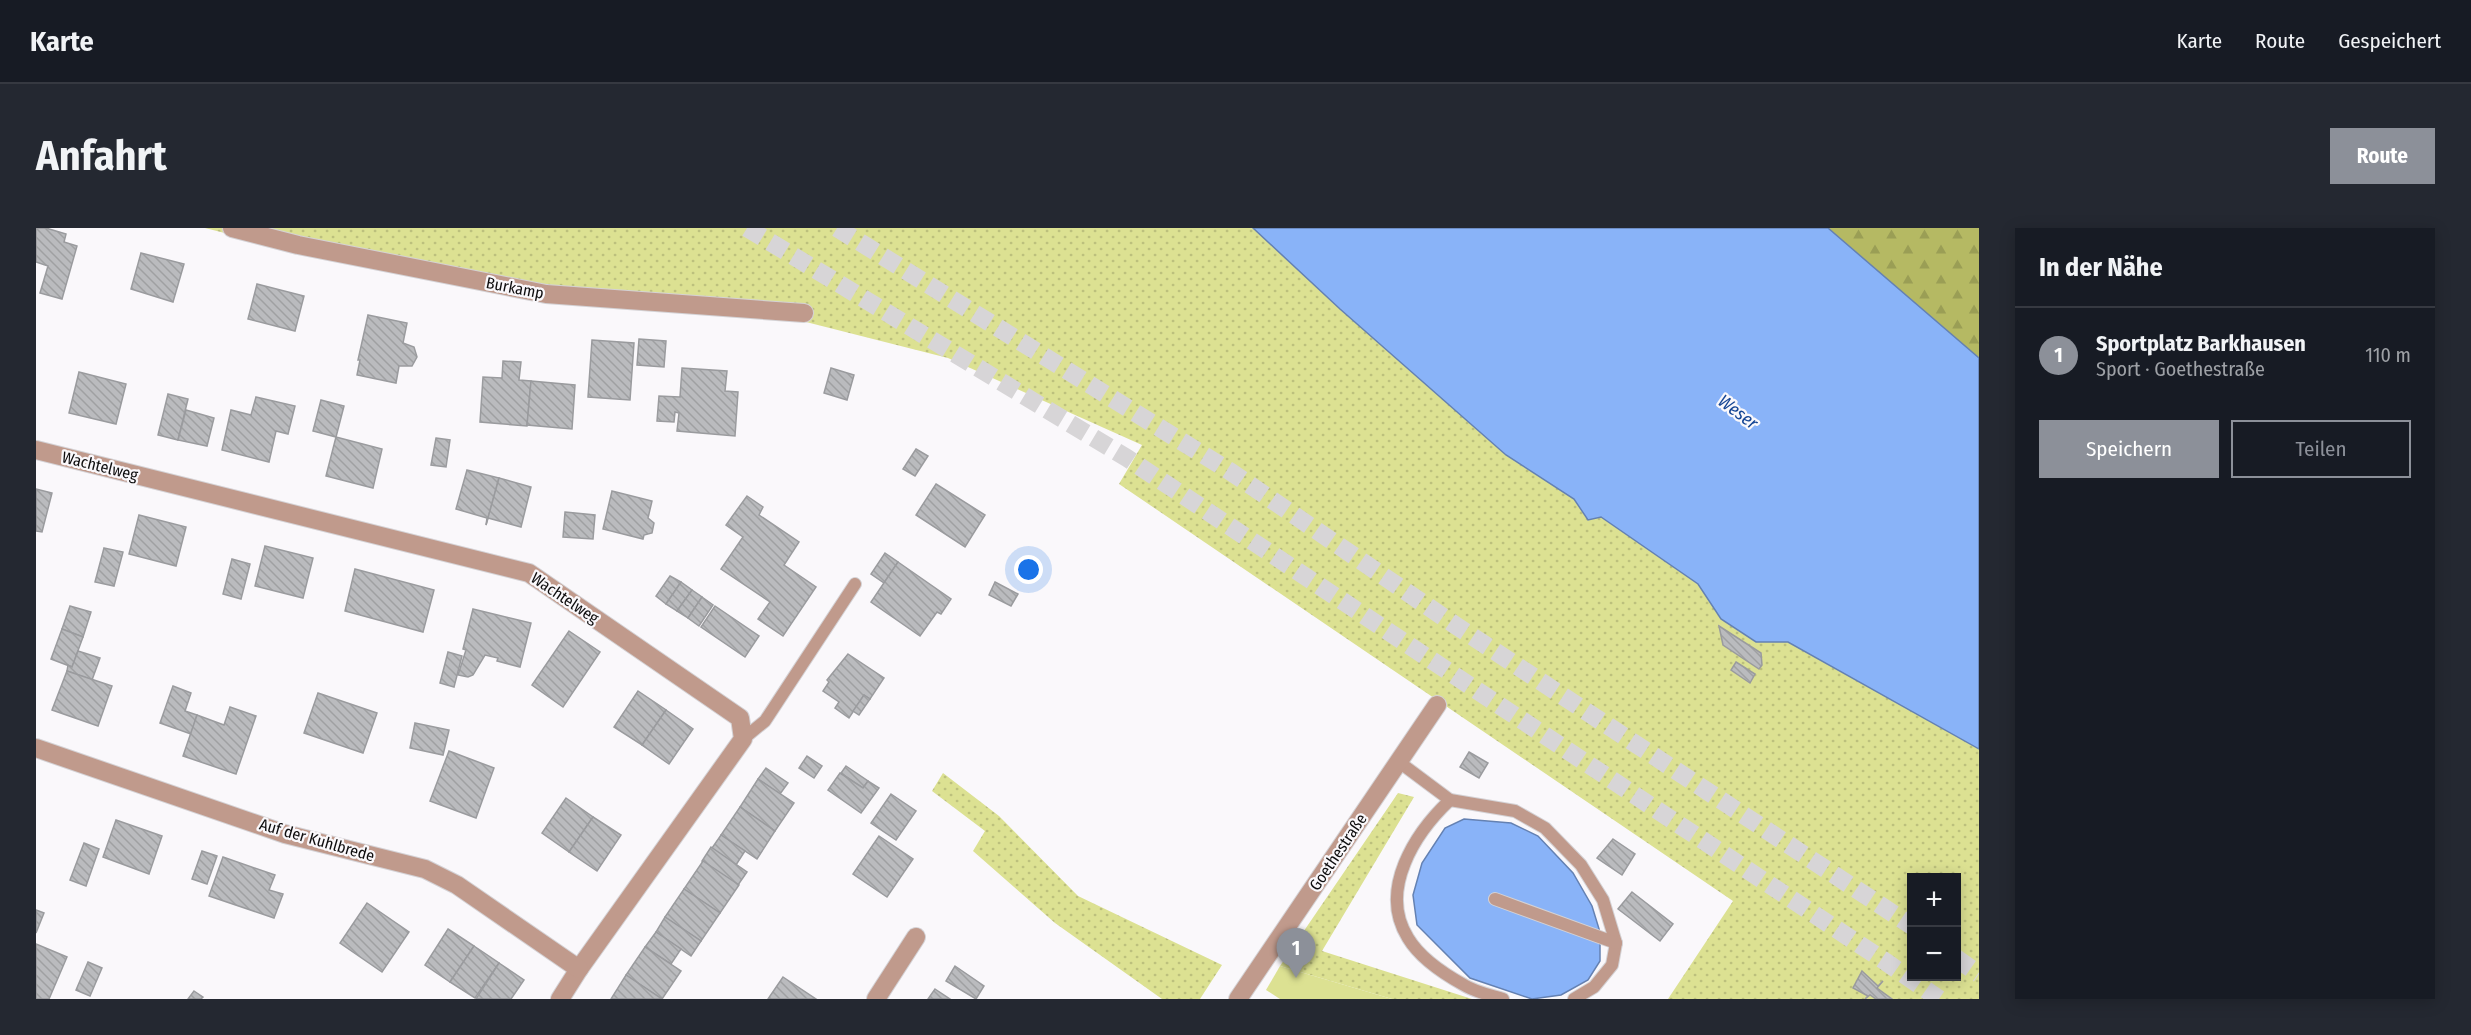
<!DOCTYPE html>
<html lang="de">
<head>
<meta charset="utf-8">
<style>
	:root { --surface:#171b24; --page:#242831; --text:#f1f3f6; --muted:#9ea1a6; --line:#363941; --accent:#8c9099 }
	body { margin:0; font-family:"Fira Sans Condensed",sans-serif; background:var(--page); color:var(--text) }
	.controls { position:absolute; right:18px; bottom:18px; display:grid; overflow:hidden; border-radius:0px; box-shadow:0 3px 15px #0003 }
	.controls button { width:54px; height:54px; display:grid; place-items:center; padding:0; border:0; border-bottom:2px solid var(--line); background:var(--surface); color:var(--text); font:30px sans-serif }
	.you { position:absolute; left:993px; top:342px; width:21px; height:21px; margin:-15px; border:4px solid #fff; border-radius:50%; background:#1a73e8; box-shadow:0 0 0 9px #1a73e833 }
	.badge { display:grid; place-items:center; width:39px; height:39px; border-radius:50%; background:var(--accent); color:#fff; font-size:20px; font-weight:700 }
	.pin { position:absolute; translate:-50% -50px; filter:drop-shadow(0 2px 3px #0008) }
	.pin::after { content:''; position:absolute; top:32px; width:21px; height:18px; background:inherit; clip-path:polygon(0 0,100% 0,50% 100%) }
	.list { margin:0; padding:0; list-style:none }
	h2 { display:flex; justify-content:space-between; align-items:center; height:78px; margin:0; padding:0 24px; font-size:26px }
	h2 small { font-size:20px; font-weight:400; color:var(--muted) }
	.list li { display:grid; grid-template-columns:39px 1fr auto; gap:18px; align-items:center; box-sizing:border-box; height:96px; padding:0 24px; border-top:2px solid var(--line) }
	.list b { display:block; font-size:22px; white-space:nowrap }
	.list p { margin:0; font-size:20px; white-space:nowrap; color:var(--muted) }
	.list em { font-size:20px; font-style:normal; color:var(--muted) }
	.actions { display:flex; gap:12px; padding:18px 24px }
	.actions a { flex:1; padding:14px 0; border:2px solid var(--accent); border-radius:0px; text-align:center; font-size:21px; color:var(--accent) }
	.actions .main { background:var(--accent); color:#fff }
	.map { position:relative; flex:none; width:1943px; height:771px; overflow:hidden; border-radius:0px }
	header { display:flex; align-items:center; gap:36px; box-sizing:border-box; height:84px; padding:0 30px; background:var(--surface); border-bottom:2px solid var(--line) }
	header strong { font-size:28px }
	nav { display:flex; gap:33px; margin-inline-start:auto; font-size:21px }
	.intro { display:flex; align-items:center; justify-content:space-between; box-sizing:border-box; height:144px; padding:0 36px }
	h1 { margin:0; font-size:42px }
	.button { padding:15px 27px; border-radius:0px; background:var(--accent); color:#fff; font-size:21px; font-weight:700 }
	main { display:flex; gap:36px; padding:0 36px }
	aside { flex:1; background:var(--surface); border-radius:0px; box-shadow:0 3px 15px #0003 }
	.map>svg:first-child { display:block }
	.grass { fill:url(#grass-dots); fill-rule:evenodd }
	.forest { fill:url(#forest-firs) }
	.park { fill:#dce192 }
	.water { fill:#89b3f8; stroke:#6481b2; stroke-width:1.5 }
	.building { fill:url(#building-back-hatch); stroke:#9a9b9e; stroke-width:1.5 }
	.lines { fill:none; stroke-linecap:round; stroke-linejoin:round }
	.highway-tunnel { stroke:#d7d5d7; stroke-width:18; stroke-dasharray:18 9; stroke-linecap:butt }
	.lane-casing { stroke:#d4d2d5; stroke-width:14 }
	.street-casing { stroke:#d4d2d5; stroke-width:20 }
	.lane { stroke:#c09a8c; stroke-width:12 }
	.street { stroke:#c09a8c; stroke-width:18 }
	.labels { text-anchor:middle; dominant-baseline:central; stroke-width:4.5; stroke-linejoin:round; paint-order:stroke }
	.street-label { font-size:16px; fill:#0e0d0e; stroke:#faf8fb }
	.water-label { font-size:18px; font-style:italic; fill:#164695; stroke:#faf8fb }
</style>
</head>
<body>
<header>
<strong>Karte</strong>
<nav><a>Karte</a><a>Route</a><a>Gespeichert</a></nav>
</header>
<div class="intro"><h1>Anfahrt</h1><a class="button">Route</a></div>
<main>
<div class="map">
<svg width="1943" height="771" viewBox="0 0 1943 771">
	<defs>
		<pattern id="grass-dots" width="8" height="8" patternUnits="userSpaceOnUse" patternTransform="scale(1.5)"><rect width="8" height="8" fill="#dce192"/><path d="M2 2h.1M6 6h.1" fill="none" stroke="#bcc07d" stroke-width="1.8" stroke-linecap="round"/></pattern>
		<pattern id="forest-firs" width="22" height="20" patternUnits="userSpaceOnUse" patternTransform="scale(1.5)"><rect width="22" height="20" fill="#b5b963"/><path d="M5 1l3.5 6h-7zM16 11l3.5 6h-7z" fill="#9a9e55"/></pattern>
		<pattern id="building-back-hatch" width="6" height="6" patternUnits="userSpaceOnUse" patternTransform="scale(1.5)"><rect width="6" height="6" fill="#babbbe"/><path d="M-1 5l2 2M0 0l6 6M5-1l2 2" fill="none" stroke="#9fa0a2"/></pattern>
	</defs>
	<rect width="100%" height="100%" fill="#faf8fb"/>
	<g class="grass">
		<path d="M169,0H1217L1304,81L1470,227L1538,271L1552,292L1565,289L1662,356L1685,391L1720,414H1752L1943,521V771H1632L1697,673L1083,256L1106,217L912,130L770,94L510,73L264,24ZM1876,650H1920V748H1876Z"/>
		<path d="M907,545L963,588L1042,668L1186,737L1164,771H1126L1019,695L937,623L949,603L896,563Z"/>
		<path d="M1362,565L1378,569L1286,723L1436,771H1356L1244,738Z"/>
	</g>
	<path class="forest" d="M1792,0H1943V130Z"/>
	<path class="park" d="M1244,738L1356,771H1244L1230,762Z"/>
	<g class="water">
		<path d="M1217,0H1792L1943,130V521L1752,414H1720L1685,391L1662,356L1565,289L1552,292L1538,271L1470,227L1304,81Z"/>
		<path d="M1428,591L1475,595L1502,608L1537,645L1556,678L1564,704V733L1552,752L1525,767L1496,771L1434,750L1381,697L1377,667L1386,635L1409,600Z"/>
	</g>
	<g class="building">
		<path d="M0,0H10L30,6L28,14L41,18L26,71L4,65L12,38L0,34Z"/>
		<path d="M105,25L148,36L137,74L95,61Z"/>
		<path d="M221,56L268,68L259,103L212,91Z"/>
		<path d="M332,87L371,95L367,115L378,119L381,129L376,138H363L360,155L321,147L324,132H322Z"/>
		<path d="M603,111L630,113L628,139L601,137Z"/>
		<path d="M556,112L598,115L594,172L552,169Z"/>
		<path d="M467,133L485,134L483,152L495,153L491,198L444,194L447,149L466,150Z"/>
		<path d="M646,140L691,143L689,163L702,164L699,208L641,203L643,185L639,184L638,194L621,193L623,168L644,169Z"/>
		<path d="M795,140L818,147L811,172L788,165Z"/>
		<path d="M43,144L90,156L80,196L33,185Z"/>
		<path d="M495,153L539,157L536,201L491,197Z"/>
		<path d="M132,166L152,171L142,212L122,207Z"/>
		<path d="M220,169L259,178L252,206L240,203L233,234L186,222L195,182L215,187Z"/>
		<path d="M285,172L308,178L300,209L277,203Z"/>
		<path d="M150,182L178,190L171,218L142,212Z"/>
		<path d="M300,209L346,221L337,260L290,248Z"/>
		<path d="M400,210L414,212L410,239L395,237Z"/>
		<path d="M880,221L892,228L879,248L867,241Z"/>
		<path d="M431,242L463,250L450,297L451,290L420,281Z"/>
		<path d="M463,250L495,259L485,299L452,290L450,297Z"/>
		<path d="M900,256L949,287L929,319L880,287Z"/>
		<path d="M0,261L16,265L6,304L0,303Z"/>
		<path d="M576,263L616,273L612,290L618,295L616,305L608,307L607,311L567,301Z"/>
		<path d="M711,268L727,279L723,287L763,314L748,337L780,359L747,408L722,391L734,374L685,341L707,309L690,297Z"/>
		<path d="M529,284L559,287L557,311L527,309Z"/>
		<path d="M103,287L150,299L140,338L93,326Z"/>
		<path d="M229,318L277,330L267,370L219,358Z"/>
		<path d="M68,320L87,324L78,358L59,354Z"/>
		<path d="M849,325L862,334L848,355L835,346Z"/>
		<path d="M196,331L214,336L205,371L187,366Z"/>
		<path d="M862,334L915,371L905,386L901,384L884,408L835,374Z"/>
		<path d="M319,341L398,362L387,404L309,383Z"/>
		<path d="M634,348L645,354L630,376L620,368Z"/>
		<path d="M645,354L656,362L641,383L630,376Z"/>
		<path d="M959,354L982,366L975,378L953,367Z"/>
		<path d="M656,362L666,369L652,390L641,383Z"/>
		<path d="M666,369L677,377L663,398L652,390Z"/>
		<path d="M34,378L55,384L47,409L26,401Z"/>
		<path d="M679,378L723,408L709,429L665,399Z"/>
		<path d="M437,381L495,395L484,439L461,433L462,430L449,427L437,447L432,449L422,447L430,422L427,421Z"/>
		<path d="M1683,398L1725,425L1726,437L1723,441L1687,417Z"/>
		<path d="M26,401L47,409L36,439L15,431Z"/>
		<path d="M533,403L564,424L527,479L496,457Z"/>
		<path d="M42,423L64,430L56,452L31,443L32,437L36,439Z"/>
		<path d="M412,424L426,428L418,459L404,455Z"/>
		<path d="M812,426L848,450L834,471L828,467L813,490L799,480L803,474L787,463L793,454L791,452Z"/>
		<path d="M1700,434L1719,446L1714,455L1695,442Z"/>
		<path d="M31,443L76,458L62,498L16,482Z"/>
		<path d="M137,458L155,465L149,483L161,487L155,506L124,495Z"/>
		<path d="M602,463L630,482L606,517L578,499Z"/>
		<path d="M282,465L341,485L327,525L268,505Z"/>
		<path d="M828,467L834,471L823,487L817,483Z"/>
		<path d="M194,479L220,488L200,546L147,528L161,487L188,497Z"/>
		<path d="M630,482L657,501L633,536L606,517Z"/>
		<path d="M379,495L413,502L407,527L374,520Z"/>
		<path d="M413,523L458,540L440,590L394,573Z"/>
		<path d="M1433,524L1452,535L1443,550L1424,539Z"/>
		<path d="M771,528L786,538L778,550L763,540Z"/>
		<path d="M810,538L832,553L827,560L805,545Z"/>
		<path d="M730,540L752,555L744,566L722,551Z"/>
		<path d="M804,545L827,560L832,553L843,560L825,585L792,562Z"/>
		<path d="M722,551L758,575L739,603L704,579Z"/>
		<path d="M855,566L880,583L860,612L835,595Z"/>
		<path d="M530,570L557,589L533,624L506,605Z"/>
		<path d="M704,579L739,603L721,631L685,607Z"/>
		<path d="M557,589L585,607L561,643L533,624Z"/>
		<path d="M80,592L126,608L113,646L67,629Z"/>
		<path d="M685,607L709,623L700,637L676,620Z"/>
		<path d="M843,608L877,631L851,669L817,646Z"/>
		<path d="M1577,611L1599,626L1586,647L1561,630Z"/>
		<path d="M48,615L63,621L50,658L34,652Z"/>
		<path d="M675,619L711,644L702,657L666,633Z"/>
		<path d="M166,623L181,628L171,656L156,651Z"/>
		<path d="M187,629L239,647L233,662L247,666L238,690L173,668Z"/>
		<path d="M667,633L703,657L684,685L648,661Z"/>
		<path d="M648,661L684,685L665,713L629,689Z"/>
		<path d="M1596,664L1637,696L1624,713L1582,681Z"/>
		<path d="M331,675L373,704L346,744L304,715Z"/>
		<path d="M0,682L8,685L0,705Z"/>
		<path d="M629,689L665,713L655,728L620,704Z"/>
		<path d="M412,701L438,718L414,754L389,737Z"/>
		<path d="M620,704L645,721L635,736L609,719Z"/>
		<path d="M0,716L31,729L13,771H0Z"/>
		<path d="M438,718L463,735L439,770L414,754Z"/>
		<path d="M609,719L645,743L626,771L590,747Z"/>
		<path d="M52,734L66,740L54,768L40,762Z"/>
		<path d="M463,735L488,752L475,771H440Z"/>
		<path d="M919,738L948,758L940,771L910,753Z"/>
		<path d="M1826,743L1842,758L1847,753L1841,760L1856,771H1840L1834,767L1829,771L1832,768L1817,760Z"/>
		<path d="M590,747L626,771H575Z"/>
		<path d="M747,749L780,771H732Z"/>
		<path d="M899,761L914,771H892Z"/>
		<path d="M158,763L167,769L165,771H152Z"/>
	</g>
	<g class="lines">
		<g class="highway-tunnel">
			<path d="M711,0L1091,230L1850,734L1903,771"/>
			<path d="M801,0L1195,244L1419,397L1876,698"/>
			<path d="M1920,730L1943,746"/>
		</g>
		<defs>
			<g id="lane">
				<path d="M707,511L729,493L819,356"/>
				<path d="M1363,534L1414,572L1479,583L1509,600L1545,637L1567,672L1580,715L1576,737L1558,759L1538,771"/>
				<path d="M1414,572C1379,605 1342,662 1372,710C1384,730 1408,746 1428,757C1439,764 1454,767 1467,771"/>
				<path d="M1459,671L1580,715"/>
			</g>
			<g id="street">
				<path d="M196,0L262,17L510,66L768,85"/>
				<path d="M0,222L493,345L704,490L707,511L543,741L524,771"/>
				<path d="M0,520L249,606L389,641L421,657L543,741"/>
				<path d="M840,771L880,709"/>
				<path d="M1202,771L1401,477"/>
			</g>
		</defs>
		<use href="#lane" class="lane-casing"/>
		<use href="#street" class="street-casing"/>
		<use href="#lane" class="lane"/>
		<use href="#street" class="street"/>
	</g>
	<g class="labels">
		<g class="street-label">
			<text transform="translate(479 60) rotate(11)">Burkamp</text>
			<text transform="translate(64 238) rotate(14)">Wachtelweg</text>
			<text transform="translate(529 370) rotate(34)">Wachtelweg</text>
			<text transform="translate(281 612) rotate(16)">Auf der Kuhlbrede</text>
			<text transform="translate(1302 624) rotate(-56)">Goethestraße</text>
		</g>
		<g class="water-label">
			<text transform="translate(1702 184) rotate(37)">Weser</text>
		</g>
	</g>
</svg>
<div class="controls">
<button>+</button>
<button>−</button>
</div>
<div class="you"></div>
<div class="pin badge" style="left:1260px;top:750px">1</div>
</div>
<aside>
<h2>In der Nähe<small></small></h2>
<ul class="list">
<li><span class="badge">1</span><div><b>Sportplatz Barkhausen</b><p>Sport · Goethestraße</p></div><em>110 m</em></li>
</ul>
<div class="actions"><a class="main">Speichern</a><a>Teilen</a></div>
</aside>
</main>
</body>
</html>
